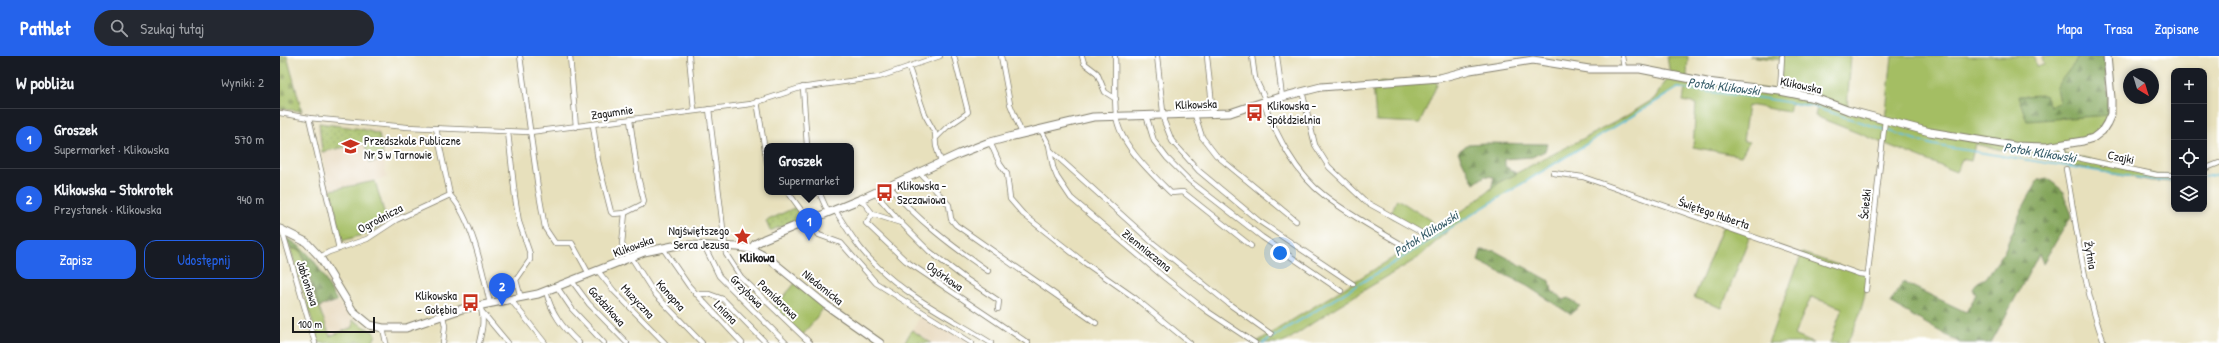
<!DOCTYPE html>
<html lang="pl">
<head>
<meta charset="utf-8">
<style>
	:root { --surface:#171b24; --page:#242831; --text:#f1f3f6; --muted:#9ea1a6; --line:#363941; --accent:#2563eb }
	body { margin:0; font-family:"Patrick Hand",sans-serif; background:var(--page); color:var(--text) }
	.controls { position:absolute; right:12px; top:12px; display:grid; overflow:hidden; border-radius:8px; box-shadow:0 2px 6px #0003 }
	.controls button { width:36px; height:36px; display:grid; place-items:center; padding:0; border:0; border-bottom:1px solid var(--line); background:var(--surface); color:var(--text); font:20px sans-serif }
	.compass { position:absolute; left:1843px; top:12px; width:36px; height:36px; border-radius:50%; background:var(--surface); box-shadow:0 2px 6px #0003; rotate:142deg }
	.scale { position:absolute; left:12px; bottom:10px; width:83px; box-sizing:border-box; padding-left:4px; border:2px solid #1c1c1c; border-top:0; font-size:11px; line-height:14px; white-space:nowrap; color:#1c1c1c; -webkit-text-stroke:3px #fff; paint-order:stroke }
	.you { position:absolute; left:1000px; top:197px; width:14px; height:14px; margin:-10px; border:3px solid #fff; border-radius:50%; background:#1a73e8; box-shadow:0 0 0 6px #1a73e833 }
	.badge { display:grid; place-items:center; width:26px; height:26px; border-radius:50%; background:var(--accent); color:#fff; font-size:13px; font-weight:700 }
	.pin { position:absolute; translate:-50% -33px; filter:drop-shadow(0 1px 2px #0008) }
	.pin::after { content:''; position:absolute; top:21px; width:14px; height:12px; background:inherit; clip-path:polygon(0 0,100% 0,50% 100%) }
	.popup { position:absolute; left:484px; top:87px; width:90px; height:52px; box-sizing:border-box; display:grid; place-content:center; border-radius:8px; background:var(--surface); filter:drop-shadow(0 1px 3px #0005); font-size:13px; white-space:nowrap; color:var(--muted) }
	.popup b { font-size:15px; color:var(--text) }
	.popup::after { content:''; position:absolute; left:50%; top:100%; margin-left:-8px; border:8px solid transparent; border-top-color:var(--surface) }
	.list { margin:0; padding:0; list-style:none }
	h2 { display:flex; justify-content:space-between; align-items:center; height:52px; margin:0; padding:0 16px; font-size:17px }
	h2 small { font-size:13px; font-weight:400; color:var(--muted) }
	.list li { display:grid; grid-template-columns:26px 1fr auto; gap:12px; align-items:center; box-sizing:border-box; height:60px; padding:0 16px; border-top:1px solid var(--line) }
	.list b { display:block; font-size:15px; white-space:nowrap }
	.list p { margin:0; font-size:13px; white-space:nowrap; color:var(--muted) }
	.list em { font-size:13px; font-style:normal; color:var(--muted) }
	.actions { display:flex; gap:8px; padding:12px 16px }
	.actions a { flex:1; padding:9px 0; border:1px solid var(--accent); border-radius:12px; text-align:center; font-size:14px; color:var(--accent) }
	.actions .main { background:var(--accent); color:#fff }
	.icon { flex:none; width:22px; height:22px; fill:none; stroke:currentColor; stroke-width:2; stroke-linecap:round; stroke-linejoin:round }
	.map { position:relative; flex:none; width:1939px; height:287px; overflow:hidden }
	header { display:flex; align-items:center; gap:24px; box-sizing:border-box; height:56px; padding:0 20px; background:var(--accent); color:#fff }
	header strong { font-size:19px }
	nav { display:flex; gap:22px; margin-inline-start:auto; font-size:14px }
	.search { width:280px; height:36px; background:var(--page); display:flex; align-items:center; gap:10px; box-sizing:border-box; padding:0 14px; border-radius:22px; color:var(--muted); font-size:15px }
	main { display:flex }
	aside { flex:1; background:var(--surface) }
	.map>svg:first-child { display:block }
	.built { fill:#e5d5b7 }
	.green { fill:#a4be64; stroke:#606d40 }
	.forest { fill:url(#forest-firs); stroke:#50603b }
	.cemetery { fill:url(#cemetery-stones); stroke:#606d40 }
	.park { fill:url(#park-dots); stroke:#606d40 }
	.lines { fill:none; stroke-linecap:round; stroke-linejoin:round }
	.stream { stroke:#62c1e0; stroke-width:1.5 }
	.street-casing { stroke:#827e6c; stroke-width:6 }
	.secondary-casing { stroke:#827e6c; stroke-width:9 }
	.street { stroke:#fff; stroke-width:4.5 }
	.secondary { stroke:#fff; stroke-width:7 }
	.labels { text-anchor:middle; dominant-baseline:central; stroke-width:4; stroke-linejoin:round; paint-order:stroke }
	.street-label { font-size:12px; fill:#1c1c1c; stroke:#fff }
	.poi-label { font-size:12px; fill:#1c1c1c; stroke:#fff; text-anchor:start }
	.water-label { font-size:13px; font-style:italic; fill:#385e6a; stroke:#fff }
	.neighbourhood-label { font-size:13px; font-weight:bold; fill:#1c1c1c; stroke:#fff }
</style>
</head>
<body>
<header>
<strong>Pathlet</strong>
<div class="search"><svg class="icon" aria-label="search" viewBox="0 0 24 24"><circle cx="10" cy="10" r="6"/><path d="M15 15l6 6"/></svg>Szukaj tutaj</div>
<nav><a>Mapa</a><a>Trasa</a><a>Zapisane</a></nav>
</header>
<main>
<aside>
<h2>W pobliżu<small>Wyniki: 2</small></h2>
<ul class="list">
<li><span class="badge">1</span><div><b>Groszek</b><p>Supermarket · Klikowska</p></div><em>570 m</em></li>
<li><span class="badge">2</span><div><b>Klikowska - Stokrotek</b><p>Przystanek · Klikowska</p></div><em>940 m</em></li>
</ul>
<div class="actions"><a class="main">Zapisz</a><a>Udostępnij</a></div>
</aside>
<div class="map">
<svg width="1939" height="287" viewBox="0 0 1939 287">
	<defs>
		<pattern id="forest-firs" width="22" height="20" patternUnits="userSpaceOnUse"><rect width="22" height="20" fill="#83a55a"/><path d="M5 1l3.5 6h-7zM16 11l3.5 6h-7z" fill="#6a864a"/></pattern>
		<pattern id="cemetery-stones" width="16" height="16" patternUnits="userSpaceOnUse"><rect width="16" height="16" fill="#a4be64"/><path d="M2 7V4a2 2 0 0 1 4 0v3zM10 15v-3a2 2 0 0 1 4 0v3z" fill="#859a52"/></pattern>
		<pattern id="park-dots" width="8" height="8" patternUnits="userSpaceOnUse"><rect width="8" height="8" fill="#a4be64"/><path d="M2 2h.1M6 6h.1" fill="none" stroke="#859a52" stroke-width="1.8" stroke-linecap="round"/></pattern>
	</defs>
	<rect width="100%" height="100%" fill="#fff"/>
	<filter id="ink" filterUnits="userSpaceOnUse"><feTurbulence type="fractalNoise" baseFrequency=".025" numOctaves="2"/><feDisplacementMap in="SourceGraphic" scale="8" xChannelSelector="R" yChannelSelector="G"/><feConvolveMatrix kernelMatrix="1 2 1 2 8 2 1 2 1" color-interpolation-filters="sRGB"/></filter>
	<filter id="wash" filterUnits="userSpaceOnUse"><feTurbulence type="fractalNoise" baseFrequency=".012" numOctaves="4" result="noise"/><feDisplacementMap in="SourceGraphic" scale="16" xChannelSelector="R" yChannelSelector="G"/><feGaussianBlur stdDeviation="0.9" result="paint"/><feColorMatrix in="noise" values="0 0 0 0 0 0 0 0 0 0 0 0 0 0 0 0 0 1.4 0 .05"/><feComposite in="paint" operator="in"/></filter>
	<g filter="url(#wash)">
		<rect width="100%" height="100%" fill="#e7e0bc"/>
		<g class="built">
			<path d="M39,66L99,73L107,122L49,134L37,73Z"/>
			<path d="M57,245L73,264V271L50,280L39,251Z"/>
			<path d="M643,257L692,287H623Z"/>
		</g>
		<g class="green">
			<path d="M1387,0H1408L1407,22L1500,35L1502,4L1469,0H1571L1567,52L1605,64L1612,0H1754L1756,10L1764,9L1762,0H1800L1779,47L1770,50L1747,64L1831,58L1813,82L1782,88L1784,98L1877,119H1894V126L1872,125L1833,118L1695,88L1691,105L1682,103L1676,116L1535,60L1537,51L1511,47L1509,56L1468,49L1463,85L1469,86L1461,100L1413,91L1416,48L1403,45L1405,33L1398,32L1172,171L1138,202L1056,251L1011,282L1000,287H975L1145,182L1142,177L1110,160L1117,143L1150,164L1159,173L1221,125L1343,62L1374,43L1390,19Z"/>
			<path d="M1154,23L1157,28L1140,67L1096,65L1093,27Z"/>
			<path d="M95,125L107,166L86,178L62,185L51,134Z"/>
			<path d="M1443,170L1470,179L1442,252L1414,242Z"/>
			<path d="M10,192L21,194L28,222L50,280L73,271V264L95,277L96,279L92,287L77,285L74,287H39Z"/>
			<path d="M1522,197L1588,219C1584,246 1580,263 1567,287H1550L1562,252L1531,241L1514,279L1533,287H1488Z"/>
			<path d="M517,225L546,249L522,280L493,253Z"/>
			<path d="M632,274L651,287H624Z"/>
		</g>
		<g class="forest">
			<path d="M1800,0H1824L1829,59L1747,65L1738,40L1765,39L1770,50L1779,47L1776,31Z"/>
			<path d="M1205,87L1267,88L1265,95L1252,101L1225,103V110L1237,118L1221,125L1211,134L1214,121L1205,120L1194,128L1178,96L1188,88Z"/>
			<path d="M1767,122L1782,134L1792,159L1763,207L1759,198L1711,287H1680L1610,247L1623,226L1686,256L1696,239L1693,233L1698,226L1706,222L1724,196L1742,153L1758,124Z"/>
			<path d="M6,182C37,198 40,217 57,245L39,251L21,194L10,192Z"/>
			<path d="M1201,194L1215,195L1270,225L1272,235L1284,244L1288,242L1300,250L1290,258L1247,230L1198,205Z"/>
		</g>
		<path class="cemetery" d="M0,0H7L22,55L0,53Z"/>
		<g class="park">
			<path d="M39,67L82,73L99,78L104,104L89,107L85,87L42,96Z"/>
			<path d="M516,151L522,162L490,175L486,165Z"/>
		</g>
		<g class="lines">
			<g class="stream">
				<path d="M1924,121L1939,118"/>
				<path d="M983,287L1398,32L1488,43L1530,50L1653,89L1873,124L1894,125"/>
			</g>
		</g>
	</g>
	<g filter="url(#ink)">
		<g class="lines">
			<defs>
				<g id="street">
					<path d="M240,0L258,132L265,172L275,187H292L309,218"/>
					<path d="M290,0L296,71"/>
					<path d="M409,0L414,54"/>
					<path d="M721,0L730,48L742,78"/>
					<path d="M802,0L804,7L817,17L825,36L836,43"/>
					<path d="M835,0C836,20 834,40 836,59C839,88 871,117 891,137L903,136L971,190"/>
					<path d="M877,0L884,65L892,85L919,115L979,165L1073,228"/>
					<path d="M927,0L933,59"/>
					<path d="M972,0L975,22L986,45"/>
					<path d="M997,0L1002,41"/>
					<path d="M1342,0L1344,12"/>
					<path d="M629,12L645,59L655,77L656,90L661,106"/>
					<path d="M523,31L527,90"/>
					<path d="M1022,35L1035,89L1049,111L1086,146L1142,177L1145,182"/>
					<path d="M1500,35L1502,0"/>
					<path d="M477,45L487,107"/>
					<path d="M983,46C997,79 1015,118 1045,140C1071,160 1100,176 1128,192"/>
					<path d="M429,53L446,198L461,221L530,287"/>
					<path d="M0,57L29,62L127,71L250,76L471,48L520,32L599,21L660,0"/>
					<path d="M866,59L874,85L887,102L910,125L982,181L1061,235"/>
					<path d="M915,59L922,81L936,99L1016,165"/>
					<path d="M29,62L59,193"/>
					<path d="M313,69L318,105L331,156L333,158L345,157L342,188L348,202"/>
					<path d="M156,72L170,139"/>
					<path d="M761,74L769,89L773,111L777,121L791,142L885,222L927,255L975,287"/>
					<path d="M228,76L235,141L239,166L250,198V204L236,224L241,242"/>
					<path d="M656,82L667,71L686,58L688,56L674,0"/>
					<path d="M710,86L720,108L727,118L730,143L743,158L805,207L855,242L910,287"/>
					<path d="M1782,88L1784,99L1877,119H1894"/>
					<path d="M771,95L873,187L949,248L991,278"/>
					<path d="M1786,113C1797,171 1803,231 1824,287"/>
					<path d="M1924,113L1939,107"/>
					<path d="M639,116L669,149L671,163L676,169L816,267"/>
					<path d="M1273,117L1303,121L1579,218L1588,219"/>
					<path d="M609,130C637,164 672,190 708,215"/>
					<path d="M508,136L539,179L561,187L596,227L692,287"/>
					<path d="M539,136L548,156"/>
					<path d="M595,137L621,167"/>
					<path d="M581,143L593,158L621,167L649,195L683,221L719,245L718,253"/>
					<path d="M555,154C567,173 580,195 597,210C629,242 673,263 711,287"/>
					<path d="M345,157L363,148L364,145L358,121L350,64"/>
					<path d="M593,158L586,167L626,205L748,287"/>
					<path d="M2,174L35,287"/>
					<path d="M424,189L439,220L506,287"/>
					<path d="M382,191L409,230L462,287"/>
					<path d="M40,201L49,196L87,183L116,164L170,139C192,162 203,216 210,248"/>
					<path d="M351,201L374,237L422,287"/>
					<path d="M318,215L334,235L385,287"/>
					<path d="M292,225L309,248L347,287"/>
					<path d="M277,231L292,253L324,287"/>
					<path d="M1586,234L1605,64"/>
					<path d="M266,235C271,257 283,272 299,287"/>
					<path d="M416,238H429L443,243L486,287"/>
					<path d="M231,244L265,287"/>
					<path d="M203,257L228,287"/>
					<path d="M103,272L106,287"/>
					<path d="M163,287L165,270L163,260"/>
					<path d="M199,287C202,274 205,263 200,250"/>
				</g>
				<g id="secondary">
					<path d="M0,173L26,186L40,201L73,255L90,269L103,272H126L182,253L258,238L364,196L398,189H411L458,191L471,193L488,202L546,249L600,287"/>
					<path d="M471,193L475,188L484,183L581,143L679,98L707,87L733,80L813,61L950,57L986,45L1041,31L1160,22L1190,14L1253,4L1309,13H1360L1427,26L1500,35L1535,42L1567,54L1650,76L1734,90L1766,91L1803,85L1813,82L1822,75L1827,67L1831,58V42L1827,0"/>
				</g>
			</defs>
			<use href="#street" class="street-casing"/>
			<use href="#secondary" class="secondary-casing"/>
			<use href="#street" class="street"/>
			<use href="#secondary" class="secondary"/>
		</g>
	</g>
	<defs>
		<symbol id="bus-bare" viewBox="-9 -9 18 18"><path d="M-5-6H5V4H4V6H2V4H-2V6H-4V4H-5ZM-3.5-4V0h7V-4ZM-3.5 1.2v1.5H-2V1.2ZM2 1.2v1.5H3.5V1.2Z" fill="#c8321e" stroke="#fff" stroke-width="2.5" paint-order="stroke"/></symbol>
		<symbol id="school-bare" viewBox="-9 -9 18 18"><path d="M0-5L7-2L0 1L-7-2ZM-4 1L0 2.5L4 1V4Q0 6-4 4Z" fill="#c8321e" stroke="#fff" stroke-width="2.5" paint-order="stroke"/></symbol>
		<symbol id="sight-bare" viewBox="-9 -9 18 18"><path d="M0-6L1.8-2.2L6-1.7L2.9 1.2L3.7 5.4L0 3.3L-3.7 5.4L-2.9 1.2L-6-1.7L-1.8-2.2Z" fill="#c8321e" stroke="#fff" stroke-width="2.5" paint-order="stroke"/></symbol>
	</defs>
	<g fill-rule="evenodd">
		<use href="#bus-bare" x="962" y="44" width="25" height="25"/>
		<use href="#school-bare" x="58" y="78" width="25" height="25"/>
		<use href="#bus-bare" x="592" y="124" width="25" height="25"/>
		<use href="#sight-bare" x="450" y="168" width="25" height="25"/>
		<use href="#bus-bare" x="178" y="234" width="25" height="25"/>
	</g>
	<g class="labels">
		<g class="street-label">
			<text transform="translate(1521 29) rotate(12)">Klikowska</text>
			<text transform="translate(916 48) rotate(-2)">Klikowska</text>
			<text transform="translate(332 56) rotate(-8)">Zagumnie</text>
			<text transform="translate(1841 101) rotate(12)">Czajki</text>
			<text transform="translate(1585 148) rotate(-84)">Ścieżki</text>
			<text transform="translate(1434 157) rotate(19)">Świętego Huberta</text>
			<text transform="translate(100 162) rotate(-28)">Ogrodnicza</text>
			<text transform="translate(353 190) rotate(-20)">Klikowska</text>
			<text transform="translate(867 194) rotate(39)">Ziemniaczana</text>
			<text transform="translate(1811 199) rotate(81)">Żytnia</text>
			<text transform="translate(665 220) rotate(35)">Ogórkowa</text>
			<text transform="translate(28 227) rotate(72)">Jabłoniowa</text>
			<text transform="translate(543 231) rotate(39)">Niedomicka</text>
			<text transform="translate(467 235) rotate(45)">Grzybowa</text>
			<text transform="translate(391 239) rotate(48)">Konopna</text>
			<text transform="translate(498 243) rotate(44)">Pomidorowa</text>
			<text transform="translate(358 245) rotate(47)">Muzyczna</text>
			<text transform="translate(327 250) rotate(48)">Goździkowa</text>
			<text transform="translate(446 256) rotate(46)">Lniana</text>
		</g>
		<g class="poi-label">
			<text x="987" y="49">Klikowska -<tspan x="987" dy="14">Spółdzielnia</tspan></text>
			<text x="84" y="84">Przedszkole Publiczne<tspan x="84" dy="14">Nr 5 w Tarnowie</tspan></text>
			<text x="617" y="129">Klikowska -<tspan x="617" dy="14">Szczawiowa</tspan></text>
			<text x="449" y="174" text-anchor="end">Najświętszego<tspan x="449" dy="14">Serca Jezusa</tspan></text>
			<text x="177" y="239" text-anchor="end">Klikowska<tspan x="177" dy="14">- Gołębia</tspan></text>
		</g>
		<g class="water-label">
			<text transform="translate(1444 30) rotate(7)">Potok Klikowski</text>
			<text transform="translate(1760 96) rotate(9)">Potok Klikowski</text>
			<text transform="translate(1146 177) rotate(-32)">Potok Klikowski</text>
		</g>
		<g class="neighbourhood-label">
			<text x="477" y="201">Klikowa</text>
		</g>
	</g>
</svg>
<div class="controls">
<button>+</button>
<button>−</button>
<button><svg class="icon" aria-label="locate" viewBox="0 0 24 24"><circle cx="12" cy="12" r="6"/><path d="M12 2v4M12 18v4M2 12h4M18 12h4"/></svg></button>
<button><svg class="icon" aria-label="layers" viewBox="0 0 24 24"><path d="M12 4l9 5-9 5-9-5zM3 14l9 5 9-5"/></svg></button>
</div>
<svg class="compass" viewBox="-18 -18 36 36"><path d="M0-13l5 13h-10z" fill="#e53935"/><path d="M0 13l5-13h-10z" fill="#9ea1a6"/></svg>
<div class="scale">100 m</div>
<div class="you"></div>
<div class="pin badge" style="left:529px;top:185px">1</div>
<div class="popup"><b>Groszek</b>Supermarket</div>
<div class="pin badge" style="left:222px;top:250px">2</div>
</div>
</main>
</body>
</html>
